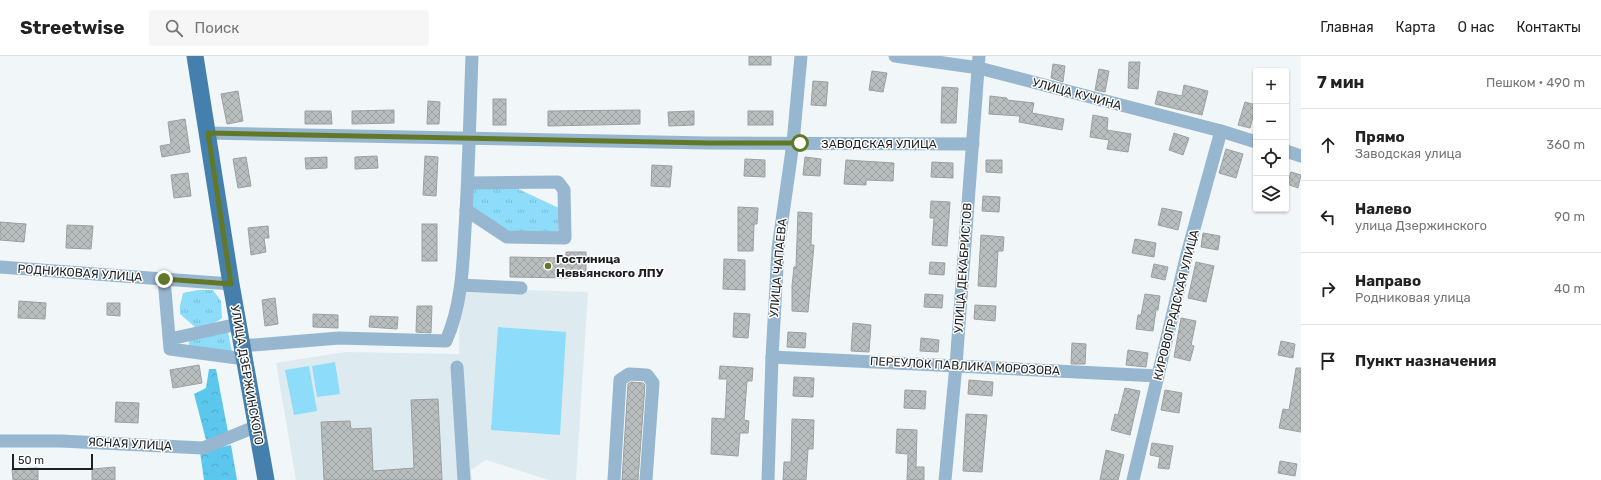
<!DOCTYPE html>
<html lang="ru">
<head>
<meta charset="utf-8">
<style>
	:root { --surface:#fff; --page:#f6f6f6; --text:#222; --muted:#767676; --line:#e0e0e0 }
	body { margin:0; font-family:Rubik,sans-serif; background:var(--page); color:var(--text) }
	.controls { position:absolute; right:12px; top:12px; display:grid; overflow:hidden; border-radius:4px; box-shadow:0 1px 3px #0004 }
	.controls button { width:36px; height:36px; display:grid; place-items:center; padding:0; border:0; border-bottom:1px solid var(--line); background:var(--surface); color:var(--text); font:20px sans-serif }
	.scale { position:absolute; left:12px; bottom:10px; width:81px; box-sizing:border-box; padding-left:4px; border:2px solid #1e2021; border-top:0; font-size:11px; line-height:14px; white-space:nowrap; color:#1e2021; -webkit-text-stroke:3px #fff; paint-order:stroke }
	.stop { position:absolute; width:12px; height:12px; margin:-9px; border:3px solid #627829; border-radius:50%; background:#fff }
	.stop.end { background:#627829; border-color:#fff; box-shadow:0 1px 4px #0008 }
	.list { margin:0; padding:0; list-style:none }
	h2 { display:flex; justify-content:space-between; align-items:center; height:52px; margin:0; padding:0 16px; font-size:17px }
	h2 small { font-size:13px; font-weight:400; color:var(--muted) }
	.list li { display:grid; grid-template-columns:26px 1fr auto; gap:12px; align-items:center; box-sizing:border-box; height:72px; padding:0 16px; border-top:1px solid var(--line) }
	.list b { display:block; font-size:15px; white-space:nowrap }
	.list p { margin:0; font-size:13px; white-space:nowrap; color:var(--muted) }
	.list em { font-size:13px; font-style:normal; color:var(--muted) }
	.icon { flex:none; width:22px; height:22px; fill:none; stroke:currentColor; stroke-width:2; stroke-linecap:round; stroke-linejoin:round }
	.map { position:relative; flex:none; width:1301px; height:424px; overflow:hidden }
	header { display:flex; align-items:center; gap:24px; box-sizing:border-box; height:56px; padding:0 20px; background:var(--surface); border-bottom:1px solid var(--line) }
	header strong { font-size:19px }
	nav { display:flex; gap:22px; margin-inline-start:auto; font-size:14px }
	.search { width:280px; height:36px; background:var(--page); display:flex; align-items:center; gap:10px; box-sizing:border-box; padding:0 14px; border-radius:4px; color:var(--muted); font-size:15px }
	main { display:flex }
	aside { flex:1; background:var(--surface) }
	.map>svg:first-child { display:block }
	.built { fill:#ddebf0 }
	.grass { fill:url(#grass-tufts) }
	.forest { fill:url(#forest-crowns) }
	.pitch { fill:#8ddcf9 }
	.building { fill:url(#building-cross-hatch); stroke:#9ba0a0 }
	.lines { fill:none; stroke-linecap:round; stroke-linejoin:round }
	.minor { stroke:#97b6cf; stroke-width:13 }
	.major { stroke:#447fad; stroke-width:17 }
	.route { stroke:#627829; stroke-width:5 }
	.poi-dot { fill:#627829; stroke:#fff; stroke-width:1.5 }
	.labels { text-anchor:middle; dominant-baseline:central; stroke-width:3; stroke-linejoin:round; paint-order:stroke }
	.street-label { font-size:12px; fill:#1e2021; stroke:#fff }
	.poi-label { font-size:12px; font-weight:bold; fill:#1e2021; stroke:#fff; text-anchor:start }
</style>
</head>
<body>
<header>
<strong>Streetwise</strong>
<div class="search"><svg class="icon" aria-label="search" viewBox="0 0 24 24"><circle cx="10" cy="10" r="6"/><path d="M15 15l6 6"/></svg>Поиск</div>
<nav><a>Главная</a><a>Карта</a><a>О нас</a><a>Контакты</a></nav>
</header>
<main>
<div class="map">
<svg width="1301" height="424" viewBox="0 0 1301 424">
	<defs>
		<pattern id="grass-tufts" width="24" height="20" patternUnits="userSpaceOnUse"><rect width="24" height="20" fill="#8ddcf9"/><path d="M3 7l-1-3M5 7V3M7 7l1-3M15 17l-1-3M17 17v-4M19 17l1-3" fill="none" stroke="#79bcd5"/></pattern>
		<pattern id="forest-crowns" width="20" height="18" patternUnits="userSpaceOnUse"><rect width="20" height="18" fill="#5cc7ec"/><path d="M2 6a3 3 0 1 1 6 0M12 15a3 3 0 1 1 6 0" fill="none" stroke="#50abca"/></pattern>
		<pattern id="building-cross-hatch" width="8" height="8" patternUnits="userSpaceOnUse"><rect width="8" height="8" fill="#b8bdbe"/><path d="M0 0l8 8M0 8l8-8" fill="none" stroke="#9ea2a3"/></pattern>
	</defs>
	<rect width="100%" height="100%" fill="#f1f6f8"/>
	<path class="built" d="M460,232L588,236L576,424H549L486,404L471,414L472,424H296L276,307L345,296L459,298Z"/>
	<g class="grass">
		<path d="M514,131L559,152L558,176L503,175L471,153L472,133Z"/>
		<path d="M198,234H213L221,245L222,262L210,270L195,271L180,258V250L183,237Z"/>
		<path d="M228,276L232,296L189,291V285Z"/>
	</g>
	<g class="forest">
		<path d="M209,313H216L228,376L206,384L194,338L206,332Z"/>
		<path d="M231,389L237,424H204L200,396Z"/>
	</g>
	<g class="pitch">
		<path d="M498,271L566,276L560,379L491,374Z"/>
		<path d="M335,306L340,338L317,341L312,310Z"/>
		<path d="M309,310L317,355L294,359L285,314Z"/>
	</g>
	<g class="building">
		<rect x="749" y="0" width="22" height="9"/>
		<path d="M1129,6H1140L1138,33L1128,32Z"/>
		<path d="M1053,8L1065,10L1063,26L1051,22Z"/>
		<path d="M1099,13L1109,15L1105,36L1095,34Z"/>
		<path d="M872,15L887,17L883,36L869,34Z"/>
		<path d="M813,25L828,26L826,50L811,49Z"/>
		<path d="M1184,29L1208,35L1202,59L1155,48L1158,35L1182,40Z"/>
		<path d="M942,31L958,32L956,67H941Z"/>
		<path d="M238,35L243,65L227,68L221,38Z"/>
		<path d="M990,40L1007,42V44L1034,47L1032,57L1064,63L1062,74L1019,66L1020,60L989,58Z"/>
		<rect x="493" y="43" width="13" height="26"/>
		<path d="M428,45L440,46L439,68H427Z"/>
		<path d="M1245,46L1256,49L1250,72L1238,69Z"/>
		<path d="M394,54V67L352,68V55Z"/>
		<path d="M640,54V68L548,70V55Z"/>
		<path d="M305,55H331L332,68H305Z"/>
		<path d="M694,55V69L669,70L668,56Z"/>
		<rect x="748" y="55" width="25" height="14"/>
		<path d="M1093,59L1108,62L1107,74L1131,78L1128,96L1107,93L1109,84L1090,81Z"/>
		<path d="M185,63L190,96L162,101L160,90L171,88L168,66Z"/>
		<path d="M1174,77L1189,82L1183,99L1169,94Z"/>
		<path d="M1226,93L1243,98L1236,122L1219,117Z"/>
		<path d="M377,100L378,112L355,113V101Z"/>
		<path d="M425,100L438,101L436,140L423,139Z"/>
		<path d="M246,101L251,130L238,132L233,103Z"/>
		<path d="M327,101V112L306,113L305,102Z"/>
		<path d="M805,101L821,103L820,120L803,119Z"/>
		<path d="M745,103L765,104V121L744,120Z"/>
		<path d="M846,104L894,107L893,125L866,124V129L844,128Z"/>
		<path d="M986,104H1002V117L986,116Z"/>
		<path d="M932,106L953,107V122L931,121Z"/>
		<path d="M652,109L672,110L670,131L651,130Z"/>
		<path d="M1291,116L1301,119L1298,132L1287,128Z"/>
		<path d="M188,117L191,140L174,142L171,119Z"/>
		<path d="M983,140L1000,141L999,156L982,155Z"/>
		<path d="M931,145L950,146L947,190L932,189L934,162H930Z"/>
		<path d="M738,151L758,152L757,168H754L753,195H738Z"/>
		<path d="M1162,152L1182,156L1178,174L1158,169Z"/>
		<path d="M798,156L812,157L811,189H814L808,256L792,255V230L794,211H796Z"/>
		<path d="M0,166L26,168L24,186L0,184Z"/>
		<rect x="422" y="168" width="15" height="37"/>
		<path d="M67,169L93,170L91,193L66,192Z"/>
		<path d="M268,170L269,182H264L266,196L251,199L248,172Z"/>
		<path d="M1203,177L1220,180L1218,194L1201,191Z"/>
		<path d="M981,179L1004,181L1003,195H998L996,231L978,230Z"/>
		<path d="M1135,183L1156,187L1154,201L1132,197Z"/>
		<path d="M566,196H586V217H569V222L510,221V201L566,202Z"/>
		<path d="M724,203L745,204V234L723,233Z"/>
		<path d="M930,206L945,207L944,219L929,218Z"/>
		<path d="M1196,206L1214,210L1206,246L1188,242Z"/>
		<path d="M1154,208L1168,211L1165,224L1151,221Z"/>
		<path d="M925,238L943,239L942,252L924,251Z"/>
		<path d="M1145,238L1160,240L1158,254H1156L1153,275L1136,273L1138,259H1141Z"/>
		<path d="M275,242L278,268L265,270L262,244Z"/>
		<path d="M19,245L46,247L45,263L18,262Z"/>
		<path d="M107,247H120V260L107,259Z"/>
		<path d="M975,249L996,250L995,265L974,263Z"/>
		<path d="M417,250H432L431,277L416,276Z"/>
		<path d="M734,257L750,258L748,282L733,281Z"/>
		<path d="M313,258L338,259V272L313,271Z"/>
		<path d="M370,260L398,261L397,273L369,271Z"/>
		<path d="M1181,262L1196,265L1191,289L1194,290L1190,305L1174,301Z"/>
		<path d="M853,267L871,269L869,296L851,295Z"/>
		<path d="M788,276L806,277L805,292L787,291Z"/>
		<path d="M921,282L939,284L938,296L920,295Z"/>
		<path d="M1281,285L1295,288L1293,302L1278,299Z"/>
		<path d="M1072,287L1086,288L1085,308H1071Z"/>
		<path d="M1128,294L1148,297L1146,311L1126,309Z"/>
		<path d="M199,309L202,327L173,332L170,314Z"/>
		<path d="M720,310L753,312L752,325H747L744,364L749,365L748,377H740L738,400L711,398L712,362L725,363L727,323H719Z"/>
		<path d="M1296,312H1301V376L1279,372L1283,353L1289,354Z"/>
		<path d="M794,321L814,322L813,341L793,340Z"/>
		<path d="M969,324L993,326L992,340L968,338Z"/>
		<path d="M631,326L643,327L645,329L638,424H622L628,328Z"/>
		<path d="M1125,332L1140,335L1130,379L1111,374L1115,358L1118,359Z"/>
		<path d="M905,334L926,335L925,353L904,352Z"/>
		<path d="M1165,334L1182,337L1179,357L1161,354Z"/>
		<path d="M438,343L442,424H324L321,366L350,365L351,373L371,372L373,415L414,412L411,344Z"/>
		<path d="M116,346L139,347L138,367L115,366Z"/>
		<path d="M966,358L987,359L982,416L963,415Z"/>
		<path d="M792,363L814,364L813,393H808L806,424H783L784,406H791Z"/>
		<path d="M897,373L917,374L916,411H924V424H907L908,398L896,397Z"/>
		<path d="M1152,387L1173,390L1169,413L1158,412L1160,401L1150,399Z"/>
		<path d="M1106,394L1124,399L1118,424H1100Z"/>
		<path d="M1280,405L1297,408L1295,420L1278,417Z"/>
		<path d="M115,411V424H92V413Z"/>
		<path d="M38,412V424H13L12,413Z"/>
	</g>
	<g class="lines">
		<g class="minor">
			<path d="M895,0L979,12L1221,75L1256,86"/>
			<path d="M208,77L708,87L973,88"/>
			<path d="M1286,95L1301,100"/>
			<path d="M466,154L507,181L565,182L564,134L558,126L469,127"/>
			<path d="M0,211L231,228"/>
			<path d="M164,223L170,293L245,303"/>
			<path d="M461,229L521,232"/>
			<path d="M170,283L238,268"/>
			<path d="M242,290L339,282L446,285C464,244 463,199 466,156C469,104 470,52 472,0"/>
			<path d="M772,301L1158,320"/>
			<path d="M457,311L464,424"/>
			<path d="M0,385H61L203,392L257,370"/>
			<path d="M614,424L620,324L629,318L647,319L653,327L646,424"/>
			<path d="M768,424L772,301L778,193L793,87L801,0"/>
			<path d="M945,424L956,309L979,0"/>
			<path d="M1133,424L1187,198L1221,75"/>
		</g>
		<path class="major" d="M195,0L231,228L266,424"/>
	</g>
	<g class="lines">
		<path class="route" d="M164,223L231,228L208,77L708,87H800"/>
	</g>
	<circle class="poi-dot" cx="548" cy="210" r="4"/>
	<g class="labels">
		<g class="street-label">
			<text transform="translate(1077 38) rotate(15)">УЛИЦА КУЧИНА</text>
			<text x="879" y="88">ЗАВОДСКАЯ УЛИЦА</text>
			<text transform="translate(778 212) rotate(-85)">УЛИЦА ЧАПАЕВА</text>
			<text transform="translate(963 212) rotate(-86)">УЛИЦА ДЕКАБРИСТОВ</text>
			<text transform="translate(80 217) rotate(4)">РОДНИКОВАЯ УЛИЦА</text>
			<text transform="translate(1176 249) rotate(-76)">КИРОВОГРАДСКАЯ УЛИЦА</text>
			<text transform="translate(965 310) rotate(3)">ПЕРЕУЛОК ПАВЛИКА МОРОЗОВА</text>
			<text transform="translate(247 319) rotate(80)">УЛИЦА ДЗЕРЖИНСКОГО</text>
			<text transform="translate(130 388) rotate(3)">ЯСНАЯ УЛИЦА</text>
		</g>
		<g class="poi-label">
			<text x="556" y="203">Гостиница<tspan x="556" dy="14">Невьянского ЛПУ</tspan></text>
		</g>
	</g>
</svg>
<div class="controls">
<button>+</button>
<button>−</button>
<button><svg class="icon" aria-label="locate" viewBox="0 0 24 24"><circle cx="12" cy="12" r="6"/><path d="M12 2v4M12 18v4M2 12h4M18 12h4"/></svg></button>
<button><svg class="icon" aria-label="layers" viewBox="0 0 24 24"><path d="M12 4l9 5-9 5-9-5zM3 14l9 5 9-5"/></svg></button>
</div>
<div class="scale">50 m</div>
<div class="stop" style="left:800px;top:87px"></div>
<div class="stop end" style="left:164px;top:223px"></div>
</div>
<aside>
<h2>7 мин<small>Пешком · 490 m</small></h2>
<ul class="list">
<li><svg class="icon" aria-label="ahead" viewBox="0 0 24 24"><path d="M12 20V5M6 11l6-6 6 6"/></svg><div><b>Прямо</b><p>Заводская улица</p></div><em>360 m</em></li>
<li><svg class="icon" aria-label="left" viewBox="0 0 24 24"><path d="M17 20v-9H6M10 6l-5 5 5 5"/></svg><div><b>Налево</b><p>улица Дзержинского</p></div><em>90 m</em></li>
<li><svg class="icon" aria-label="right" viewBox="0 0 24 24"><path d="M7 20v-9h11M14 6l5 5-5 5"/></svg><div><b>Направо</b><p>Родниковая улица</p></div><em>40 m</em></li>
<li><svg class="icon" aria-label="arrive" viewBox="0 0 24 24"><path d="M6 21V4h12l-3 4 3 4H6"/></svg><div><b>Пункт назначения</b></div></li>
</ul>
</aside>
</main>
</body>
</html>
